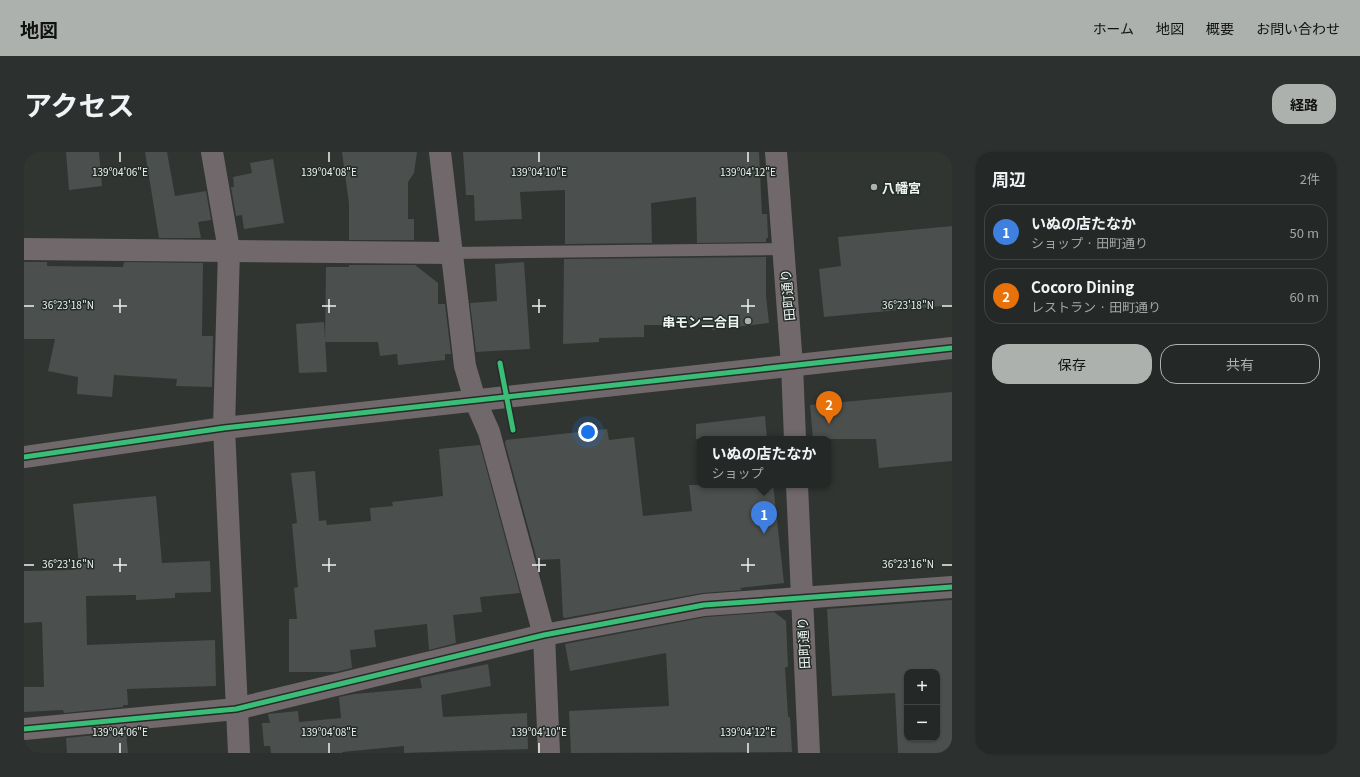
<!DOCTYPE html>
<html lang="ja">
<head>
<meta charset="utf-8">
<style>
	:root { --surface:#242826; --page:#2c302e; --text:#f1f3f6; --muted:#a3a6a7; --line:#414443; --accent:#acb1ae }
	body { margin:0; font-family:Georgia,"Noto Sans JP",serif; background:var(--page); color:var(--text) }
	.controls { position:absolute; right:12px; bottom:12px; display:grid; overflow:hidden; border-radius:8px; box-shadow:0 1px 3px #0004 }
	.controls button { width:36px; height:36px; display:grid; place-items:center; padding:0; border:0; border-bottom:1px solid var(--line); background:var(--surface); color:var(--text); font:20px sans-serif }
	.you { position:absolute; left:564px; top:280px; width:14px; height:14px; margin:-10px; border:3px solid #fff; border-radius:50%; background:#1a73e8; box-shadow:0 0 0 6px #1a73e833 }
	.badge { display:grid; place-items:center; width:26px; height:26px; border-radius:50%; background:var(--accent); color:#fff; font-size:13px; font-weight:700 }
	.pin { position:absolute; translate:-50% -33px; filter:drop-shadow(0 1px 2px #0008) }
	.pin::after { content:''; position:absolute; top:21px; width:14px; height:12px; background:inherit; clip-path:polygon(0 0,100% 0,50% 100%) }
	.popup { position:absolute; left:673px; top:284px; width:134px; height:52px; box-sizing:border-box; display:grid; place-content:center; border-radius:8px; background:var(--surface); filter:drop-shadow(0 1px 3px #0005); font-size:13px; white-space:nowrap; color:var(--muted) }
	.popup b { font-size:15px; color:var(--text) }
	.popup::after { content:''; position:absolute; left:50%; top:100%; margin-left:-8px; border:8px solid transparent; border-top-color:var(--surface) }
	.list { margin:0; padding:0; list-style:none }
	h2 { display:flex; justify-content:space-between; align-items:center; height:52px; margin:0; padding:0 16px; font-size:17px }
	h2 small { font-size:13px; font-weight:400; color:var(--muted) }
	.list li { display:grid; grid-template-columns:26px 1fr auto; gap:12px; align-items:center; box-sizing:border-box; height:56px; margin:0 8px 8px; padding:0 8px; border:1px solid var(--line); border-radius:16px }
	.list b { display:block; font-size:15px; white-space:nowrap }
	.list p { margin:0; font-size:13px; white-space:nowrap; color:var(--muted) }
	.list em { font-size:13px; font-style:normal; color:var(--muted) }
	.actions { display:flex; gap:8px; padding:12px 16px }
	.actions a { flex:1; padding:9px 0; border:1px solid var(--accent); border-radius:16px; text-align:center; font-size:14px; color:var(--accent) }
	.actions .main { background:var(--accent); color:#111 }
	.map { position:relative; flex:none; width:928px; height:601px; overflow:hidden; border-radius:16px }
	header { display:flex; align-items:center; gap:24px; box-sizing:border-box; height:56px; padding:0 20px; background:var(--accent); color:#111 }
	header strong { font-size:19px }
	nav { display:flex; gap:22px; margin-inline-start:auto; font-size:14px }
	.intro { display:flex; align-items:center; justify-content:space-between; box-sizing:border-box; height:96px; padding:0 24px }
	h1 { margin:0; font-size:28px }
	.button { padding:10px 18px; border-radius:16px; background:var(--accent); color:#111; font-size:14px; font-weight:700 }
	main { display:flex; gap:24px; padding:0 24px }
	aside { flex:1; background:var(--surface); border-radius:16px; box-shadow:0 1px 3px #0004 }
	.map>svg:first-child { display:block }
	.building { fill:#4b4f4d; fill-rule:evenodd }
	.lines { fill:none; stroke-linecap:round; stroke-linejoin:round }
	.service { stroke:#71686b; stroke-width:12 }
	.minor { stroke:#71686b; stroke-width:22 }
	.tertiary { stroke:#71686b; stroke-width:22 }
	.cycleway-casing { stroke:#242c28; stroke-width:8 }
	.cycleway { stroke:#3abd76; stroke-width:5 }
	.ticks { fill:none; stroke:#eef4f1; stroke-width:1.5 }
	.poi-dot { fill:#acb1ae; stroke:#242c28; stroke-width:1.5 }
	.labels { text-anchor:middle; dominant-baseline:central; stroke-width:3; stroke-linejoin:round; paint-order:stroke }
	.poi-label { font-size:13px; font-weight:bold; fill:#eef4f1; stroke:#242c28; text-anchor:start }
	.street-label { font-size:13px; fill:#eef4f1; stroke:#242c28 }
	.ticks-label { font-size:10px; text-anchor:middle; fill:#eef4f1; stroke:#242c28; stroke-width:3; stroke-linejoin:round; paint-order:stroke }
</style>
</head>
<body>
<header>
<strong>地図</strong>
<nav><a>ホーム</a><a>地図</a><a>概要</a><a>お問い合わせ</a></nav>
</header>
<div class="intro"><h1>アクセス</h1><a class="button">経路</a></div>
<main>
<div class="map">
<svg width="928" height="601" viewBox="0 0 928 601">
	<rect width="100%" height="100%" fill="#303532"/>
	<g class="building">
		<path d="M42,0H75L78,34L45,38Z"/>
		<path d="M121,0H143L151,44L182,39L187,68L174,70L177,86H135Z"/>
		<path d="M318,0H393L390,21L384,30V67H390V88H325V52Z"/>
		<path d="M439,0H735L738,62H743L744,86H742V90L673,91L672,45L627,51L628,91L541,92V38L496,40L498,67L451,69L450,43H442Z"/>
		<path d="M249,7L260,71L220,77L218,63L212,64L207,35H210L209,25L228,21L226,11Z"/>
		<path d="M928,74V153L800,165L795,117L817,114L814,85Z"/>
		<path d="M742,105V144L745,171L688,178V173H620V185L575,186V190L539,192L540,107Z"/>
		<path d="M0,110H23V114L99,115L100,110L179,111L178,184H189L188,235L152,234L153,227L90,223L88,245L53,242L54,225L24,219L31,187H0Z"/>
		<path d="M500,110L506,197L452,200L446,151L473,149L471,112Z"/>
		<path d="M325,113H391L414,131V152H421L427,202H421V208L374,213L373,202L356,204L354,190H301L302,115H325Z"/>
		<path d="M300,170L303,220L275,221L272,172Z"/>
		<path d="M928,240V309L855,316L852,287H789L786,253Z"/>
		<path d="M741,264L743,287H672V272Z"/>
		<path d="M583,277L585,288L610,285L619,364L668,359L665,333H749L760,431L716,436L718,438L678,441L541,466L539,465L536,407L513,408L481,291L482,288Z"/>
		<path d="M456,293L496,441L456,445L458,460L429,463L432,491L405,498L403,472L350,478L352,495L326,498L328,516L312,520H265V467H273L270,436L274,435L268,372L273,371L267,321L291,319L295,369L302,368L303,373L347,369L346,356L369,354L368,350L419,344L415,297Z"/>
		<path d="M132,344L138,411L186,409L187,440L151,441V446L112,448V443L62,444L63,493L191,488L192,534L103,537L104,553H99V555L40,561L39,558L0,560V535H20L18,470L0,471V419L49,418V413H55L49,352Z"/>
		<path d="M928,448V601H874L871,541L808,544L803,457ZM883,520H913V586H883Z"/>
		<path d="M750,460L762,469L764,515H761L764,565H766L768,600L547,601L545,559L645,554L642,501L546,519L541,492L682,465Z"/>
		<path d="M464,512L467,534L417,543L419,565L503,561L504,597L380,601V594L318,600V601H247L246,594H240L238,571H246L244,562L274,559L275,570L317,566L315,545L330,542L398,536L396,526Z"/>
		<path d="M102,580L104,601H43L42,586Z"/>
	</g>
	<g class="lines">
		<path class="service" d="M428,101L759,97"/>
		<g class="minor">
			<path d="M188,0L205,98L200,276L215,601"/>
			<path d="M0,97L428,101"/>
			<path d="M451,248L465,280L520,483L525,601"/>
			<path d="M0,577L212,557L520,483L680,453L928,435"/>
		</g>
		<g class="tertiary">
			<path d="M416,0L441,214L451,248"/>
			<path d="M752,0L768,213L771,287"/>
			<path d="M0,305L200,276L928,196"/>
			<path d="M773,333L785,601"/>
		</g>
		<defs>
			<g id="cycleway">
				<path d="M476,211L489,278"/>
				<path d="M0,305L200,276L928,196"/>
				<path d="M0,577L212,557L520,483L680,453L928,435"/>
			</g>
		</defs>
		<use href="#cycleway" class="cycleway-casing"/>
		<use href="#cycleway" class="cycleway"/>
	</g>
	<path class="ticks" d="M96,0V10M305,0V10M515,0V10M724,0V10M96,147V161M305,147V161M515,147V161M724,147V161M0,154H10M89,154H103M298,154H312M508,154H522M717,154H731M918,154H928M96,406V420M305,406V420M515,406V420M724,406V420M0,413H10M89,413H103M298,413H312M508,413H522M717,413H731M918,413H928M96,591V601M305,591V601M515,591V601M724,591V601"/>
	<g class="poi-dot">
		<circle cx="850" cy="35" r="4"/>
		<circle cx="724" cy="169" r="4"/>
	</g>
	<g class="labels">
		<g class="poi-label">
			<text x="858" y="35">八幡宮</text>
			<text x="716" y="169" text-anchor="end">串モン二合目</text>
		</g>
		<g class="street-label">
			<text transform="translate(763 143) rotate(-95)">田町通り</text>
			<text transform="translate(779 491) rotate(-93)">田町通り</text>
		</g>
	</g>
	<g class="ticks-label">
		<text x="96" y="24">139°04'06"E</text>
		<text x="305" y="24">139°04'08"E</text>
		<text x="515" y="24">139°04'10"E</text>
		<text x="724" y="24">139°04'12"E</text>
		<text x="44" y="157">36°23'18"N</text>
		<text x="884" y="157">36°23'18"N</text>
		<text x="44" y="416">36°23'16"N</text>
		<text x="884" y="416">36°23'16"N</text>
		<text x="96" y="584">139°04'06"E</text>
		<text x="305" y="584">139°04'08"E</text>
		<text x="515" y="584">139°04'10"E</text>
		<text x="724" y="584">139°04'12"E</text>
	</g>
</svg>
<div class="controls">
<button>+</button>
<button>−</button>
</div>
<div class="you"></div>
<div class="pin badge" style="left:740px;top:382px;background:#3f7fe0">1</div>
<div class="popup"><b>いぬの店たなか</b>ショップ</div>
<div class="pin badge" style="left:805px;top:272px;background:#e8710a">2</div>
</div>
<aside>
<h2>周辺<small>2件</small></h2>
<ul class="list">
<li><span class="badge" style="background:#3f7fe0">1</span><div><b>いぬの店たなか</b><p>ショップ · 田町通り</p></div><em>50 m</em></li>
<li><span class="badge" style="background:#e8710a">2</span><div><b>Cocoro Dining</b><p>レストラン · 田町通り</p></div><em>60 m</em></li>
</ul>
<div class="actions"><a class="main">保存</a><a>共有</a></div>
</aside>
</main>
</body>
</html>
